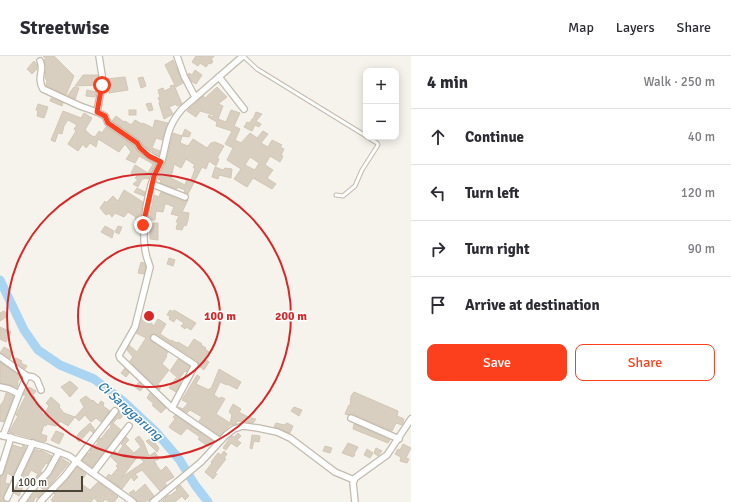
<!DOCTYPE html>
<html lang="en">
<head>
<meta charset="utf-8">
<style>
	:root { --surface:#fff; --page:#f7f7f7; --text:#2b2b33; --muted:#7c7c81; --line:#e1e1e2; --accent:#fc3f1d }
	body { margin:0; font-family:Signika,sans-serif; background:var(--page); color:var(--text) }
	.controls { position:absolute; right:12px; top:12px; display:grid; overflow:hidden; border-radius:8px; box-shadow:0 2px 10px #0003 }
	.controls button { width:36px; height:36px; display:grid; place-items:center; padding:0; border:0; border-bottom:1px solid var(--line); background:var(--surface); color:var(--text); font:20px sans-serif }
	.scale { position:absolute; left:12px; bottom:10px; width:71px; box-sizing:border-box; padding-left:4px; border:2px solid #4b4439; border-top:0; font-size:11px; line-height:14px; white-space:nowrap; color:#4b4439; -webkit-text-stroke:3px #fff; paint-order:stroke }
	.stop { position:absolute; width:12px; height:12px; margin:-9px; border:3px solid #fc3f1d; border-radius:50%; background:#fff }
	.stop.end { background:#fc3f1d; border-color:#fff; box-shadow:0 1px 4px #0008 }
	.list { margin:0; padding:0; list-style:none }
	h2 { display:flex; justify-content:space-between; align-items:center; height:52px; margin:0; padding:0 16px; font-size:17px }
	h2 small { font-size:13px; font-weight:400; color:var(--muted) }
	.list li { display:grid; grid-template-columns:26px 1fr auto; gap:12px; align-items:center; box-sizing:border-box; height:56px; padding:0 16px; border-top:1px solid var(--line) }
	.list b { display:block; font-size:15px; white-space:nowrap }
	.list em { font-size:13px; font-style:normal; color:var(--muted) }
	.actions { display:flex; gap:8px; padding:12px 16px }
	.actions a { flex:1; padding:9px 0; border:1px solid var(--accent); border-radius:8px; text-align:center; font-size:14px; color:var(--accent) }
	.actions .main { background:var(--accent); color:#fff }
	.icon { flex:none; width:22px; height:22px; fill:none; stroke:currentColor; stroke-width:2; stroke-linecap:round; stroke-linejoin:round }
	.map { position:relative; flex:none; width:411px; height:446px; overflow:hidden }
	header { display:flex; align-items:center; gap:24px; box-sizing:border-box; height:56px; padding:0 20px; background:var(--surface); border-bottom:1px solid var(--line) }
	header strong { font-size:19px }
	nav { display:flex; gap:22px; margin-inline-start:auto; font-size:14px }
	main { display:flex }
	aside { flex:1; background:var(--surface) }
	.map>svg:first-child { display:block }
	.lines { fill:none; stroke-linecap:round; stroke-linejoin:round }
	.river { stroke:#a9d4f2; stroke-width:9 }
	.building { fill:#d8cfc1; stroke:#d3c7b4; fill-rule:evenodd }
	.lane-casing { stroke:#c2bbae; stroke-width:5 }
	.street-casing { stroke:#c2bbae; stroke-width:8 }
	.lane { stroke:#fff; stroke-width:3 }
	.street { stroke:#fff; stroke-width:5.5 }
	.route { stroke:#fc3f1d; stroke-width:5 }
	.ring { fill:none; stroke:#d62828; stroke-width:2 }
	.labels { text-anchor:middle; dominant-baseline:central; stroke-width:3; stroke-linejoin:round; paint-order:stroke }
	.water-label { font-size:13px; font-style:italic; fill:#2e7ab2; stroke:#fff }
	.centre { fill:#d62828; stroke:#fff; stroke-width:2 }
	.ring-label { font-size:12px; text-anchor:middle; font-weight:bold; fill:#d62828; stroke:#fff; stroke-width:3; stroke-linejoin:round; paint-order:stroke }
</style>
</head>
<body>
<header>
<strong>Streetwise</strong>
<nav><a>Map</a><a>Layers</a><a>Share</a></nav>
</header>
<main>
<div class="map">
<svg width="411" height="446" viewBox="0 0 411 446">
	<rect width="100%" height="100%" fill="#f6f3ec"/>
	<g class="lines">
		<path class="river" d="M0,224L24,274L38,294L60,309L94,323L123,345L156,376L179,403L195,429L208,446"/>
	</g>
	<g class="building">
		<path d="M43,0H54L74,20L66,39L46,30L47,25L45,22L46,11L44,4L46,3Z"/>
		<path d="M196,0H214L211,4L213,5L211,8L209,7L206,11L200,7L198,10L192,6Z"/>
		<path d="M173,4L183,27L176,31L165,9Z"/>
		<path d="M34,5L37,9V13L32,18L27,13Z"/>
		<path d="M195,14L202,19L196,28L191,25L188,18L189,17L192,19Z"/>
		<path d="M83,19H98V29L75,30Z"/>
		<path d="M125,21L128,34L109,37L108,28H106V23Z"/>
		<path d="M143,21L146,30L141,32L138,22Z"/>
		<path d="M174,29L182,48L177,50L176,48L169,51L173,58L164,63L159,47L160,46L158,42L160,41L158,34L163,32L164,35L171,32L170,30Z"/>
		<path d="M74,31L79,32L75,43L67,40Z"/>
		<path d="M217,31L227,41L218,48L223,50L218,63L226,66L231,54L240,57L234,70L240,73L235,84L241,87L250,77L257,82L263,75L268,78L261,87L268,91L272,84L282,89L280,91L284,93L281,99L283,100L280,106L270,100L265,109L273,114L267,122L276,128L272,133L253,122L247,131L234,123L241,113L227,104L233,92L225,88L232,75L216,70L217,66L208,61L209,59L213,61L214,59L200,55L196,61L187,55L203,40L205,42ZM250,101L259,107L255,114L245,109Z"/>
		<path d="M87,34L96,36L95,41L86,40Z"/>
		<path d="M51,42L63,47L62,50L50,45Z"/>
		<path d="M151,47L153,54L149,55L146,48Z"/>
		<path d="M38,48L48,51L44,62L37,60L38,55L36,54Z"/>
		<rect x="129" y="54" width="7" height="5"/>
		<path d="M63,55L81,62L84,57L92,62L85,74L92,80L95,81L99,75L102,77L106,71L134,90L137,95L156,108L148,123L145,122L144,123H142L138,131L133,128L138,124L135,122L137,120L131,117L135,109L148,117L153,108L139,100L135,107L126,103L131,96L125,88L119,96L98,83L96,91L90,87L86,92L83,88L78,95L68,88L76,75L74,73L77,69L68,64L64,70L62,78L58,77L55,86L51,84Z"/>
		<path d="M256,56L262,58L256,65L261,68L259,71L255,69L252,75L244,71L247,66L250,67L252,63H253Z"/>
		<path d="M116,60L124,66L125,65L131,69L135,64L142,68L143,67L153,72L155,64L168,67L162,84L156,82L152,92L160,95L159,100L143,89L139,84L112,65Z"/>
		<path d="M185,73L191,77L189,81L182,80Z"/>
		<path d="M173,77L182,80L180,87L188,90L193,83L207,92L211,87L215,86L224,90L217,102L219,103L216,110L209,105L206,113L202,111L188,138L184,136L185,134L177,131V133L160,127L161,124L158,123L166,106ZM186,103L195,109L193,111L195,113L191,124L187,123L185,129L171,122L174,108L181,112Z"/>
		<path d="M215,111L223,114L225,112L232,113L231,122L219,119L218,123L212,121Z"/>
		<path d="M137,132L145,136L144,140L134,136Z"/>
		<path d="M124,134L143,146L140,165L135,163L136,161L128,156L124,161L115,157L112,161L109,157L107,159L105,158L100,152L105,145L106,147L113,140L118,145Z"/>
		<path d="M161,136L183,145L188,144L182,156L189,157L188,164L186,170L184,169L182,174L176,173L178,166H176L179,160L171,158L174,151L167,148H165L163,156L156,155L155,164H149L154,139L159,141Z"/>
		<path d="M153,167H158V184L150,183V171H153Z"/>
		<path d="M105,170L114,175L112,182L101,176Z"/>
		<path d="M118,170L122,171L119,178L115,176Z"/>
		<path d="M169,202L175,204L173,210L167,208Z"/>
		<path d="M141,206L144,207L146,211L144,218L138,217Z"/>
		<path d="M170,254L173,256L174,254L196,267L191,274L186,271L185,273L181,270L184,267L176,262L174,266L169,263L170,260L167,259Z"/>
		<path d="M4,255L8,260L0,265V257Z"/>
		<path d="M142,259L145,260V259L150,261L153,271L158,263L166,268L160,278L171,285V284L177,287L178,286L188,292L194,283L202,288L201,289L206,292L205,293L209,296L204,302L209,306L204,314L199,310L197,305L156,278H152L150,280V284L168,296L166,299L167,300L162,308L169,314L158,328L161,331L159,334L133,309L130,305L133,301L127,294L129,289L137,296L146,282L136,277Z"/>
		<path d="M0,271L11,276L6,286L0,283Z"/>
		<path d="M4,291L11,295L10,303L0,297Z"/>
		<path d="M16,302L22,305L21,307L27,310L25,313L13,305Z"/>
		<path d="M178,303L189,310L186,316L185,315L179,323L170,315Z"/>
		<path d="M0,306L21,321L17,327H18L17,332L10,329L0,327Z"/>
		<path d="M125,312L129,317L126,321L121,317Z"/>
		<path d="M219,313L241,326L237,333L227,328V329L220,326L214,339L220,343L221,341L225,343L216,358L230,367L232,359L229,356L233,348L241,353L239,356L248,361L256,363L253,367L237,365L236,368L230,369L220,380L199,365L202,361L190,354L187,357L178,351L183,353L188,347L182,344L197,319L200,321L196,328L209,334L210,332L211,333Z"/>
		<path d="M176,322L181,326L176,336L169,332Z"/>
		<path d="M70,325L78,332L70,341L61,331Z"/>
		<path d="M139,326L144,331L140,335L135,331Z"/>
		<path d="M29,331L36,335L32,340L35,341L33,346L40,350L43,360L49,350L46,347L51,341L60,349L59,351L64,357L75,361L68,370L60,365L56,370L47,368L46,370L44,369L41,378L47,380L46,385L44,386L9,376L18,360L16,359L26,339H23L25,334H27Z"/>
		<path d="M354,336L398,355L397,360L404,363L402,369L396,367L392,375L353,358L348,359L345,358L349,349L350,350L351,340Z"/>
		<path d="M6,337L14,340L4,366L0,365V350L4,344Z"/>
		<path d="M150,337L166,352L161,357L152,349L154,348L147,342Z"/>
		<path d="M86,340L92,345L93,344L98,349L101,345L104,347L103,350L110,355L101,366L96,362L91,366L85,359L79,365L75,361L84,351L80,344Z"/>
		<path d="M294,351L302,354L299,360L291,355Z"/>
		<path d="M119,355L124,358L120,363L118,362L113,367L121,374L92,411L82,404L88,397L90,398V394L98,387L97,386L100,382L101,383L107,375L111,371L110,369Z"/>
		<path d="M175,359L185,366L214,386L211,389L207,387L206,389L198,383L200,381L187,372L181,379L173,374L169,371L175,363L173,361Z"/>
		<path d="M90,367L95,374L93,377L90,374L79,386L76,383L79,377Z"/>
		<path d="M276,367L284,369L287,367L293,370L290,377L274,371Z"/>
		<path d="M354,368L390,384L388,387L353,373Z"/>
		<path d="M56,375L64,378L59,388L51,384Z"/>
		<path d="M238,377L241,380L237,384L241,387L237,391L231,387L226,394L223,392L231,380H232L234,381Z"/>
		<path d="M252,379L260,380L259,386L254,385L252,393L250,392Z"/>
		<path d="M139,380L143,385L149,400L155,396L159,403L154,405L157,409H156L161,415L166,410L174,421L164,427L167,429L160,435L142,414L135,418L138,421L134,425L131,421L122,433L106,421L109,418L111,420L118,412L116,410L118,408L111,401L115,395L117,398L123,390L121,388L126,381L129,384L125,388L134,397L141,391L135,383ZM138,400L144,406L122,421Z"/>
		<path d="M150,383L154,388L155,387L159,392L157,396L146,385Z"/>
		<path d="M348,387L358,391L354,398L355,399L353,401L342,397Z"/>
		<path d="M403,388L411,392L406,402L409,403L407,407L400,405L401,401L395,398L398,393L400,394Z"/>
		<path d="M13,389L22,392L23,389L26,391L13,420L7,417L5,427L9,428L3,442L6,446H0V420L4,417Z"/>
		<path d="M325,390L332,392L330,397L323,395Z"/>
		<path d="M376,392L382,395L378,400L374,397Z"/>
		<path d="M35,393L40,395L41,394L52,400L47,408L46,407L40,416H42L33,425L38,418L31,414L28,420L27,419L23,427L24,428L19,440L14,437Z"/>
		<path d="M367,393L373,397L370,402L364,399Z"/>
		<path d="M224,395L227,398L224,402L226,403L215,417L217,418L213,423L205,416L212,407L211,406L218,397L221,399Z"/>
		<path d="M61,402L69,407L45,435L40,431L52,418Z"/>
		<path d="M77,411L86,418L80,427L90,434L98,426L118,441L114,446H109L105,443L103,446H98L94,442L91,446H53L51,444L55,439L54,437Z"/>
		<path d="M145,428L154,440L149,445L147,444L145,446H137L136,443L129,437L134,434L135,437Z"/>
		<path d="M180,429L189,440L185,444L182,440L175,446H161L167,440L171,439L177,434L176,433Z"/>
		<path d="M37,434L43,437L38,442L36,441L33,446H27Z"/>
	</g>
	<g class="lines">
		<defs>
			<g id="lane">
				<path d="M243,0L257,13L366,80"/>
				<path d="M336,139L343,140L355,130L362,114L378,89L377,87L367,81"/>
			</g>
			<g id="street">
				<path d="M177,0L184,20L195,41"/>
				<path d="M40,5C45,14 36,21 43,33L80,50L97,56L105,60L108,67L137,87L140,92L149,99L161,106"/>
				<path d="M219,21L244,53"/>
				<path d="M97,56L102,29V19L99,0"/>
				<path d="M152,128L185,141"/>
				<path d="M154,282L195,309L172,352"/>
				<path d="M0,301L27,320L33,321L37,324L41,334"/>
				<path d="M0,331L9,333L19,338"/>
				<path d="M351,362L399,383"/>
				<path d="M0,379L46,391L69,400L133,446"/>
				<path d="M3,380L19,338L27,320"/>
				<path d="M220,385L172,352L120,302L119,299L135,271L150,211C149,208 148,205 147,202C140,179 146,143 154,120C156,115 160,110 162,104C168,82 166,72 182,53L243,0"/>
				<path d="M0,416L11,381"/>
				<path d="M93,417L129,370"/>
				<path d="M7,442L33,387"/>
				<path d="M22,446L30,435L48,416L59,396"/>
				<path d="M40,446L65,420L115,355"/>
				<path d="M153,446L201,406L226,379L234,373L243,370L258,372L277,376L290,382L335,416L354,424"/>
				<path d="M355,446L353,427L355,422L387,399L411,363"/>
			</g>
		</defs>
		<use href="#lane" class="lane-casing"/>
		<use href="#street" class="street-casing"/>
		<use href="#lane" class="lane"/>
		<use href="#street" class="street"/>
	</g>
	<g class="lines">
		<path class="route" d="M102,29L97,56L105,60L108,67L137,87L140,92L149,100L161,106L154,120L143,169"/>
	</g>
	<g class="ring">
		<circle cx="149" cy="260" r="71"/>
		<circle cx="149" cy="260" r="142"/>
	</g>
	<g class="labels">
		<g class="water-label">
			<text transform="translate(130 355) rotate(42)">Ci Sanggarung</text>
		</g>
	</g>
	<circle cx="149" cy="260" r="6" class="centre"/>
	<g class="ring-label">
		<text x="220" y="264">100 m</text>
		<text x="291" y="264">200 m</text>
	</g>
</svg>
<div class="controls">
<button>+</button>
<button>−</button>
</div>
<div class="scale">100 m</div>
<div class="stop" style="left:102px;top:29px"></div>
<div class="stop end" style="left:143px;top:169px"></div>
</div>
<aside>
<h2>4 min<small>Walk · 250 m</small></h2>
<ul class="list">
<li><svg class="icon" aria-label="ahead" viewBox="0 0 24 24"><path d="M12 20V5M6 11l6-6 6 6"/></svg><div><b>Continue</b></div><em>40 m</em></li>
<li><svg class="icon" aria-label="left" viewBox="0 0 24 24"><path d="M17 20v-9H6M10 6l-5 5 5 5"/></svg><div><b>Turn left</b></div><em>120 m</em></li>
<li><svg class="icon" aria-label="right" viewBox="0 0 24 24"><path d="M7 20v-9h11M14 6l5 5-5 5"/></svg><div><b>Turn right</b></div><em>90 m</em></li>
<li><svg class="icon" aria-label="arrive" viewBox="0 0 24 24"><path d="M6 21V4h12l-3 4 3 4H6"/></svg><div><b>Arrive at destination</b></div></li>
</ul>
<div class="actions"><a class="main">Save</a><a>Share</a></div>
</aside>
</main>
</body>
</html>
